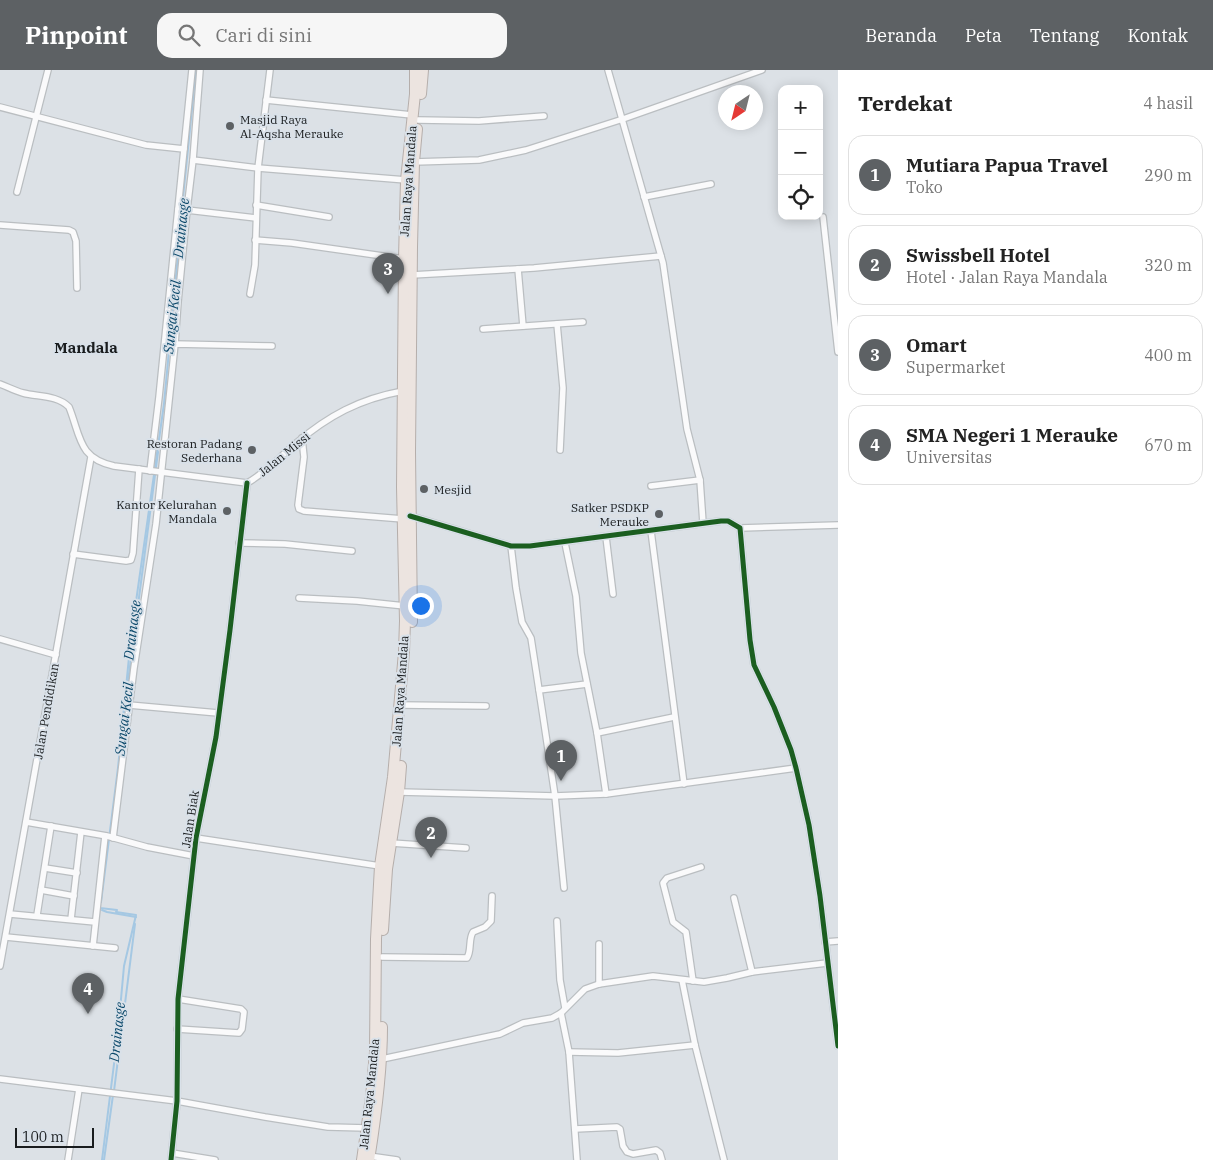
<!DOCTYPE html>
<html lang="id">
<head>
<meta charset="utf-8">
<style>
	:root { --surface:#fff; --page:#f6f6f6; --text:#222; --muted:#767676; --line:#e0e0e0; --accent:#5d6164 }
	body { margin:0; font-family:"IBM Plex Serif",serif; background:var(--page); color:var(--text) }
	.controls { position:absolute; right:15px; top:15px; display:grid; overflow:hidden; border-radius:10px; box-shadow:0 2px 12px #0003 }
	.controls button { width:45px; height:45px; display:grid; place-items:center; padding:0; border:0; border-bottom:1px solid var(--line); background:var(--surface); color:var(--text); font:25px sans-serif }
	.compass { position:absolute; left:718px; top:15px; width:45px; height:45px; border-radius:50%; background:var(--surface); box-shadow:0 2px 12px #0003; rotate:215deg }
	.scale { position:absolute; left:15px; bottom:12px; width:79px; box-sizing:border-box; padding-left:5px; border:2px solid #191c1e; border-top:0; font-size:14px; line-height:18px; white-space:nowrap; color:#191c1e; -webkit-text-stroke:4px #d9e1e9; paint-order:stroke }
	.you { position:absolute; left:420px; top:535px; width:18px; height:18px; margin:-12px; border:4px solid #fff; border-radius:50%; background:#1a73e8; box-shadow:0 0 0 8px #1a73e833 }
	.badge { display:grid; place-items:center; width:32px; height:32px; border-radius:50%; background:var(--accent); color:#fff; font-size:16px; font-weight:700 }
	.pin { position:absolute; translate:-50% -41px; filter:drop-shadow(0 1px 2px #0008) }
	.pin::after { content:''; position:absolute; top:26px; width:18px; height:15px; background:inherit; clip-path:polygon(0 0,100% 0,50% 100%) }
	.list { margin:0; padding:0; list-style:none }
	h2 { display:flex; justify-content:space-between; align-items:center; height:65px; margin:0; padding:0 20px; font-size:21px }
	h2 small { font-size:16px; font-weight:400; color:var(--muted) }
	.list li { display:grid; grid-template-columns:32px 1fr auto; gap:15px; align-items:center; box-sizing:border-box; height:80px; margin:0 10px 10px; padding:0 10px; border:1px solid var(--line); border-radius:15px }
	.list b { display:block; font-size:19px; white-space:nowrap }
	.list p { margin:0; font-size:16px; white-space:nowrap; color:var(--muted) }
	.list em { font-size:16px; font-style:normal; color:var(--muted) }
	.icon { flex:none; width:28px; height:28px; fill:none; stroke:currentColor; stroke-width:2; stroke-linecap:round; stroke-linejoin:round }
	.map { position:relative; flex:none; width:838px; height:1090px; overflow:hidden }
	header { display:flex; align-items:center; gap:30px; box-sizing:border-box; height:70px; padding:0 25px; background:var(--accent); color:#fff }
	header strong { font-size:24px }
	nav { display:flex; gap:28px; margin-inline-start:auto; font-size:18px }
	.search { width:350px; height:45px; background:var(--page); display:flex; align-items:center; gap:12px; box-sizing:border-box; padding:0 18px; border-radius:15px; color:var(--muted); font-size:19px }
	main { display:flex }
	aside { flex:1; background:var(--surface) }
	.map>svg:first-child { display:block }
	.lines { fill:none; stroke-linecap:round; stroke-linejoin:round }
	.stream { stroke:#a5c8e3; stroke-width:2 }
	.street-casing { stroke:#babec1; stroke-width:8 }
	.highway-casing { stroke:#b5aeab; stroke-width:12 }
	.street { stroke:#fafafb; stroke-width:5.5 }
	.highway { stroke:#ece4e0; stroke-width:10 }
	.cycleway-casing { stroke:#d9e1e9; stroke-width:8 }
	.cycleway { stroke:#1b5e20; stroke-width:5 }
	.poi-dot { fill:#5d6164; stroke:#d9e1e9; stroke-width:2 }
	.labels { text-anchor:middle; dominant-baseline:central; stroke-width:4; stroke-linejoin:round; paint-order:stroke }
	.poi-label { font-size:12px; fill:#191c1e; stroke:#d9e1e9; text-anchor:end }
	.street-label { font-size:12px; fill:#191c1e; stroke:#d9e1e9 }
	.water-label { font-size:14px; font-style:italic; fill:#0c496b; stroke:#d9e1e9 }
	.quarter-label { font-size:15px; font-weight:bold; fill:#191c1e; stroke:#d9e1e9 }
</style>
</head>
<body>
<header>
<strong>Pinpoint</strong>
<div class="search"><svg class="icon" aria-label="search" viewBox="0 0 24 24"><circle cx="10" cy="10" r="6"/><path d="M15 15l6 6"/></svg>Cari di sini</div>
<nav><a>Beranda</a><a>Peta</a><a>Tentang</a><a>Kontak</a></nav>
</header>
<main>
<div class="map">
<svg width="838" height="1090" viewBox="0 0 838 1090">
	<rect width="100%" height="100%" fill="#dce1e6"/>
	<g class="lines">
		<g class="stream">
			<path d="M182,137L196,0"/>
			<path d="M123,650L158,382"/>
			<path d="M101,832L118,698L131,567L164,334L182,142"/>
			<path d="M100,837V838L117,840L116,842L136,845L124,896L118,962L102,1090"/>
			<path d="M102,840L107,842L136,847"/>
			<path d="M114,1021L135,854"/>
			<path d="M104,1090L113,1025"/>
		</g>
		<defs>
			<g id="street">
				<path d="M200,0L193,90L258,98L406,110"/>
				<path d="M608,0L663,193L687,359L700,410L703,453"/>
				<path d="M266,30L412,45"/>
				<path d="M0,37L146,75L184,79L192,0"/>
				<path d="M418,50L479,51L544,46"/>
				<path d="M193,90L187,140L256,148"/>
				<path d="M414,92L479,90L526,80L623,49L762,0"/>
				<path d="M17,122L48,0"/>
				<path d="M644,127L711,114"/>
				<path d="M256,135L329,147"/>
				<path d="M823,147L838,282"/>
				<path d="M0,155L69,160L73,162L76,171L77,218"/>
				<path d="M255,170L292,173L404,189"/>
				<path d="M518,199L523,256"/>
				<path d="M412,205L534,198L661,186"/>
				<path d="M250,224L255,195L258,98L270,0"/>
				<path d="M557,254L563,318L560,380"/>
				<path d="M483,259L583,252"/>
				<path d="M175,274L178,232L187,140L178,139"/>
				<path d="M0,314C8,317 15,321 23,323C38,327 57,325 69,337C81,367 78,388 114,396L247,413C264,404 280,387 295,374C328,346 359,329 403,321"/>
				<path d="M302,368L304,387L298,435L299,439L304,441L403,449"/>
				<path d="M150,401L159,327L184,79"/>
				<path d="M651,416L700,410"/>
				<path d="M411,446L511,476H530L721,451H728L740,458L750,570L754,595L774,637L791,680L796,698L809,755L820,826L838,976"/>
				<path d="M740,458L838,455"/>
				<path d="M651,461L684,714"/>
				<path d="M606,467L613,524"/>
				<path d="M239,473L285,474L352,481"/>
				<path d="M565,473L576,526L581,583L597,663L606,724"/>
				<path d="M511,476L516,518L522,552L531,568L543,646L555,726L564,818"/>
				<path d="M73,484L126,491L131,490L133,483L139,399"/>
				<path d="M299,528L357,531L405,536"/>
				<path d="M0,569L56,585"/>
				<path d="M539,620L587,614"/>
				<path d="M129,635L218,643"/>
				<path d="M400,635L486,636"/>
				<path d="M597,663L674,647"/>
				<path d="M399,722L555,726L606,724L796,698"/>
				<path d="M26,752L107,766L147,777L194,786"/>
				<path d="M113,768L134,598L156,454L175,274L272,276"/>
				<path d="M196,768L380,796"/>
				<path d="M391,773L466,778"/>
				<path d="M45,798L77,803"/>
				<path d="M41,820L74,826"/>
				<path d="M734,828L752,902"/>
				<path d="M10,844L95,852"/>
				<path d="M37,845L51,756"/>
				<path d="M71,849L81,762"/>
				<path d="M557,851L560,910L565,938"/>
				<path d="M6,867L115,878"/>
				<path d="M825,872L838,871"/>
				<path d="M93,876L105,766"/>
				<path d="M382,887L467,888C472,880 468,870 473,862L485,857L491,851L492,826"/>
				<path d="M0,896L91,387"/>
				<path d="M682,910L695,975L724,1090"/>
				<path d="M693,911L686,862L673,852L663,813L667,808L701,797"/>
				<path d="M599,914V874"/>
				<path d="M561,943L569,982L577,1090"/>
				<path d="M177,959L239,963L242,959L244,942L241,939L178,929"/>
				<path d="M569,982L618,983L695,975"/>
				<path d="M382,989L500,964L523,953L552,948L561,943L585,919L599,914L653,906L704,912L727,908L752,902L827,893"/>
				<path d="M0,1009L177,1031L265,1047L328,1057L367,1058"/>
				<path d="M575,1059L617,1057L620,1059L623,1076L627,1082L633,1084L656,1080L660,1083L662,1090"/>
				<path d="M172,1083L215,1090"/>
				<path d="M369,1086L397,1090"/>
				<path d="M68,1090L79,1019"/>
				<path d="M171,1090L177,1031L178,929L196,768L216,667L230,560L247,413"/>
			</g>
			<g id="highway">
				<path d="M421,24L423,0"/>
				<path d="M412,552L410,382L412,177L414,92L417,59"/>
				<path d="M383,860L387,799L399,722L401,696"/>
				<path d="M362,1090L371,1027L375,982L376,869L380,796L393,707L404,582L405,551L402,417L404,189L406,110L415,24V0"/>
				<path d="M369,1090C376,1046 382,1002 382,957"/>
			</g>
		</defs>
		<use href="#street" class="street-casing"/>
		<use href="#highway" class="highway-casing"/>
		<use href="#street" class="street"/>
		<use href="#highway" class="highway"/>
		<defs>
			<g id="cycleway">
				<path d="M410,446L511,476H530L721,451H728L740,458L750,570L754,595L774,637L791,680L796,698L809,755L820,826L838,976"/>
				<path d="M171,1090L177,1031L178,929L196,768L216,667L230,560L247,413"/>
			</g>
		</defs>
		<use href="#cycleway" class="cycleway-casing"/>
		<use href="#cycleway" class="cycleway"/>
	</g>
	<g class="poi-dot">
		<circle cx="230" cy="56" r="5"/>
		<circle cx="252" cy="380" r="5"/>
		<circle cx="424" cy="419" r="5"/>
		<circle cx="227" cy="441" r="5"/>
		<circle cx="659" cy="444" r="5"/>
	</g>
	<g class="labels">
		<g class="poi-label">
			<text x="240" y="49" text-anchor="start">Masjid Raya<tspan x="240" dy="14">Al-Aqsha Merauke</tspan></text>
			<text x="242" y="373">Restoran Padang<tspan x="242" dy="14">Sederhana</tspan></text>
			<text x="434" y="419" text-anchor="start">Mesjid</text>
			<text x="217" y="434">Kantor Kelurahan<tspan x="217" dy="14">Mandala</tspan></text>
			<text x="649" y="437">Satker PSDKP<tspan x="649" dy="14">Merauke</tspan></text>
		</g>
		<g class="street-label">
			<text transform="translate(408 111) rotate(-86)">Jalan Raya Mandala</text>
			<text transform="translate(284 384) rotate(-39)">Jalan Missi</text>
			<text transform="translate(400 621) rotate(-86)">Jalan Raya Mandala</text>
			<text transform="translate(46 641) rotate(-80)">Jalan Pendidikan</text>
			<text transform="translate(190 749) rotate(-81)">Jalan Biak</text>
			<text transform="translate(369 1024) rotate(-84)">Jalan Raya Mandala</text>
		</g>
		<g class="water-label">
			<text transform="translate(181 158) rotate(-84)">Drainasge</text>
			<text transform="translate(172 247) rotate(-84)">Sungai Kecil</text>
			<text transform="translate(132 560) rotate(-83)">Drainasge</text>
			<text transform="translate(124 649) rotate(-83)">Sungai Kecil</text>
			<text transform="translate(117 962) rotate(-84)">Drainasge</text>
		</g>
		<g class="quarter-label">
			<text x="86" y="277">Mandala</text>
		</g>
	</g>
</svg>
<div class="controls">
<button>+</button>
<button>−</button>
<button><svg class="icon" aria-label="locate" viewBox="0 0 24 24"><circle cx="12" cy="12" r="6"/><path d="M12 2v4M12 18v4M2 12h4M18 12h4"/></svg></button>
</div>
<svg class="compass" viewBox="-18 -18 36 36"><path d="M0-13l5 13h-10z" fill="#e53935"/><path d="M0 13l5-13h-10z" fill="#767676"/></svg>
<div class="scale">100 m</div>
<div class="you"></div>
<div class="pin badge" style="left:561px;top:711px">1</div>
<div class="pin badge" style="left:431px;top:788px">2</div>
<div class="pin badge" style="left:388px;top:224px">3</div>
<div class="pin badge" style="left:88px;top:944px">4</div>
</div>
<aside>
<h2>Terdekat<small>4 hasil</small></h2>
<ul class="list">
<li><span class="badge">1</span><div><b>Mutiara Papua Travel</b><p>Toko</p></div><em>290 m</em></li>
<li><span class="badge">2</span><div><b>Swissbell Hotel</b><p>Hotel · Jalan Raya Mandala</p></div><em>320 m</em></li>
<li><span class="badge">3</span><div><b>Omart</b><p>Supermarket</p></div><em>400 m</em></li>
<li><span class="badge">4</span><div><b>SMA Negeri 1 Merauke</b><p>Universitas</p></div><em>670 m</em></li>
</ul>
</aside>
</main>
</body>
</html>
